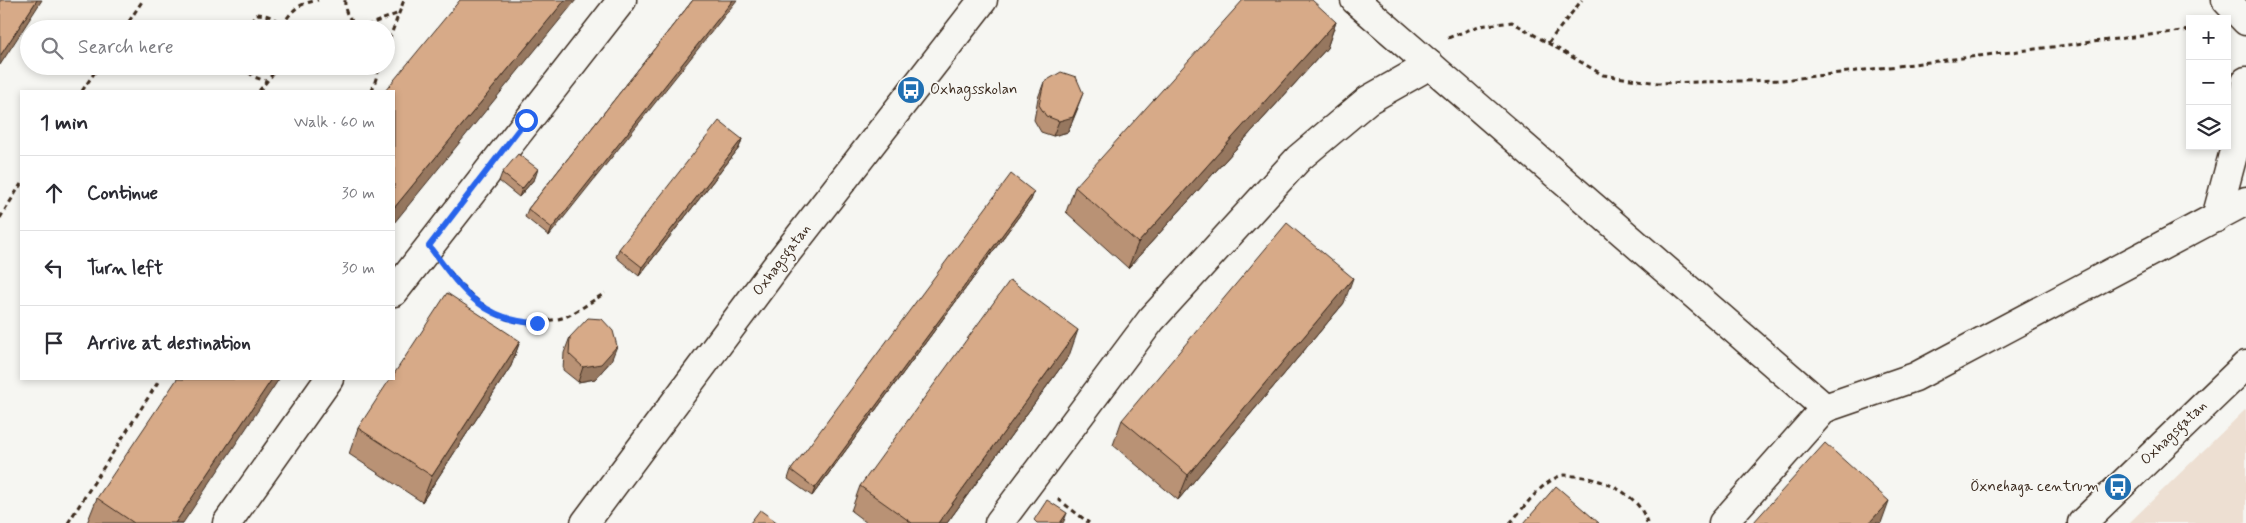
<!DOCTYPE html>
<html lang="en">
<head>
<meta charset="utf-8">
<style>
	:root { --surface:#fff; --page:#f7f7f7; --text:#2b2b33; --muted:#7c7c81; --line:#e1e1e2 }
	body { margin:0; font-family:Mynerve,sans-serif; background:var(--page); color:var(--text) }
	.controls { position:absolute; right:15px; top:15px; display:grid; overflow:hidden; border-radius:0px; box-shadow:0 2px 8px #0003 }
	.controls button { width:45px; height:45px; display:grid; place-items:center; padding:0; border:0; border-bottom:1px solid var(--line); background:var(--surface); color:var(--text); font:25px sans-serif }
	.stop { position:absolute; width:15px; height:15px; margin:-11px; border:4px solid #2563eb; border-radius:50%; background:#fff }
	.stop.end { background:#2563eb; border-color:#fff; box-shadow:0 1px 5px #0008 }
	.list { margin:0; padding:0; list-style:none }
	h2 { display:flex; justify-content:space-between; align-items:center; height:65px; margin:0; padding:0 20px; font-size:21px }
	h2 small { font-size:16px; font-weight:400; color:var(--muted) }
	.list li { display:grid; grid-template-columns:32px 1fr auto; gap:15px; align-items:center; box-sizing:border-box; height:75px; padding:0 20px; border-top:1px solid var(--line) }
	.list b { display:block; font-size:19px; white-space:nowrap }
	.list em { font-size:16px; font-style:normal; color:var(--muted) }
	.icon { flex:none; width:28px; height:28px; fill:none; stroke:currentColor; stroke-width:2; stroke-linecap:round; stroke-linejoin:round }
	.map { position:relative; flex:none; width:2246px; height:523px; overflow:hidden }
	.search { position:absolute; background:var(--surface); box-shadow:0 2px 8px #0003; left:20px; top:20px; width:375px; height:55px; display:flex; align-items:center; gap:12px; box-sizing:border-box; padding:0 18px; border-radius:28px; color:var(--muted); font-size:19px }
	.panel { position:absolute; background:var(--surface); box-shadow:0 2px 8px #0003; left:20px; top:90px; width:375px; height:290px; border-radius:0px }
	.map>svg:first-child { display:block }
	.built { fill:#eddfd2 }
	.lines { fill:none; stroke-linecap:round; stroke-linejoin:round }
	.minor-casing { stroke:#3b2a1e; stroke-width:31 }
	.path { stroke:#3b2a1e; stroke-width:3; stroke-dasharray:5 4; stroke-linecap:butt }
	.minor { stroke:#f6f6f2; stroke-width:28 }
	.wall { fill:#b99275; stroke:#3b2a1e }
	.shaded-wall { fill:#96775f; stroke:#3b2a1e }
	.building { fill:#d7aa88; stroke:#3b2a1e }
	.route { stroke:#2563eb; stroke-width:6 }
	.labels { text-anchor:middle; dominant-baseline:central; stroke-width:4; stroke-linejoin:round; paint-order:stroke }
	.poi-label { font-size:15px; fill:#3b2a1e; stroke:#f6f6f2; text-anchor:start }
	.street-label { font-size:15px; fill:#3b2a1e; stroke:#f6f6f2 }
</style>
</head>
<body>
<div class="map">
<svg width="2246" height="523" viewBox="0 0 2246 523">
	<rect width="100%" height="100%" fill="#f6f6f2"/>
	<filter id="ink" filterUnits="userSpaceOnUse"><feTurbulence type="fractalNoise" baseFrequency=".02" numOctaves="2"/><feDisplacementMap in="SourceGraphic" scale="10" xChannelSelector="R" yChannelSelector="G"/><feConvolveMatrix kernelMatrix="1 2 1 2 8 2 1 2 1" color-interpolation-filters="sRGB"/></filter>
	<g filter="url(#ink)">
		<path class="built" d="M2246,409V523H2129Z"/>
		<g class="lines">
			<defs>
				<g id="minor">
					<path d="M1355,0L1825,408"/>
					<path d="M2226,0L2246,21"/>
					<path d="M2216,218L2241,125L2246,81"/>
					<path d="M394,292L622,0"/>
					<path d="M227,523L329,379"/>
					<path d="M585,523L778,264L983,0"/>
					<path d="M999,523L1151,320L1299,158L1368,100L1430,65"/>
					<path d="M1723,523L1825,408L1915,377L2246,201"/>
					<path d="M2082,523L2246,365"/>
				</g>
			</defs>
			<use href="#minor" class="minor-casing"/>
			<g class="path">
				<path d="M345,0C344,14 349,18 359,28"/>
				<path d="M282,26C293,8 299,4 318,0"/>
				<path d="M124,29L143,0"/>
				<path d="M247,29L248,24L258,14C269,15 278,19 284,29"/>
				<path d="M358,29L399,13"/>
				<path d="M1448,38L1479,26L1512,22L1603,75L1658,83L1783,80L2190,30"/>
				<path d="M1548,43L1582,0"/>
				<path d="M386,48L404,0"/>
				<path d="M242,66L254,77L266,81"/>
				<path d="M299,66L311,69L315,66"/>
				<path d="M82,91L99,66"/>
				<path d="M259,91L279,66"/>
				<path d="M372,91L380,66"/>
				<path d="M0,218L21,184"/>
				<path d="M450,272C475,302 504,330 546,321C552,320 560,319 565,317C579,311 592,301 605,293"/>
				<path d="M1058,499L1089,523"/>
				<path d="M68,523L160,379"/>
				<path d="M1510,523C1525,507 1539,484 1560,476C1564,474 1570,476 1575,476C1602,478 1640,494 1647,523"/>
			</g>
			<use href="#minor" class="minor"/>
		</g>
		<g class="wall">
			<path d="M693,0L549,236L525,217L528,209Z"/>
			<path d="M1336,22L1327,48L1128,268L1066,212L1075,187Z"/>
			<path d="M1044,82L1078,108L1068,132L1053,136L1041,132L1034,120L1038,98Z"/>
			<path d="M742,139L739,148L639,276L616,257L619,249Z"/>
			<path d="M502,173L535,178L519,197L499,181Z"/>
			<path d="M1034,192L1031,200L812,496L788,479L791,470Z"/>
			<path d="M1344,303L1178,500L1113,445L1122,420Z"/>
			<path d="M570,337L611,361L595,379L578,382L563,370L564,353Z"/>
			<path d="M520,341L511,366L422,502L349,454L358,428Z"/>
			<path d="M1069,356L947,523H867L851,511L860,486Z"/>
			<path d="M97,498L183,523H87Z"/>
		</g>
		<g class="shaded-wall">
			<path d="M37,0H42L40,3L0,65V56Z"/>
			<path d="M565,0H576L394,223V208Z"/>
			<path d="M733,0H737L549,236L552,228Z"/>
			<path d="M1336,22L1327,48L1128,268L1138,243Z"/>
			<path d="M1083,93L1068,132L1053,136L1059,121Z"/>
			<path d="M742,139L739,148L639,276L642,267Z"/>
			<path d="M538,169L535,178L519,197L522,189Z"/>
			<path d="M1034,192L1031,200L812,496L815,488Z"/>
			<path d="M1353,278L1344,303L1178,500L1188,475Z"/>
			<path d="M1078,330L1069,356L947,523H938Z"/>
			<path d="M520,341L511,366L422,502L432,476Z"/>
			<path d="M617,346L611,361L595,379L578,382L583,367Z"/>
			<path d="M272,379H279L183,523H175Z"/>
			<path d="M1889,501L1881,523H1869Z"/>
			<path d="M1067,513L1064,521L1063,523H1060Z"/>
		</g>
		<g class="building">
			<path d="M0,0H37L0,56Z"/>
			<path d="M460,0H565L394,208V91H385Z"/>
			<path d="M693,0H733L552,228L528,209Z"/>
			<path d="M1243,0H1312L1336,22L1138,243L1075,187Z"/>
			<path d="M1061,72L1076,77L1083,93L1073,117L1059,121L1046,116L1039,105L1044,82Z"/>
			<path d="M719,121L742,139L642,267L619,249Z"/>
			<path d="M518,154L538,169L522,189L502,173Z"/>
			<path d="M1011,174L1034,192L815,488L791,470Z"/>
			<path d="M1287,223L1353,278L1188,475L1122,420Z"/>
			<path d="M1010,280L1078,330L938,523H912L860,486Z"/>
			<path d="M447,293L520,341L432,476L358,428L390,379H394V374Z"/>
			<path d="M588,318L602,319L613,331L617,346L601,364L583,367L569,354L570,337Z"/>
			<path d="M177,379H272L175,523H134L97,498Z"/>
			<path d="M1825,443L1889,501L1869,523H1753Z"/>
			<path d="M1556,486L1599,523H1524Z"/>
			<path d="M1047,500L1067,513L1060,523H1037L1034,520Z"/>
			<path d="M760,510L778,523H750Z"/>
		</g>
	</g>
	<g class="lines" filter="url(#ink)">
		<path class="route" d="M526,120L429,246C460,287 481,321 537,323"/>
	</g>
	<defs>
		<symbol id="bus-disc" viewBox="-11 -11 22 22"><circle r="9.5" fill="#1f6fb2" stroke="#f6f6f2"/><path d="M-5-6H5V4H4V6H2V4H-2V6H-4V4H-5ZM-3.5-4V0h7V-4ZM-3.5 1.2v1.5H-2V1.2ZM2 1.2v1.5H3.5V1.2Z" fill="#fff"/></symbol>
	</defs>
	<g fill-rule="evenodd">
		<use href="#bus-disc" x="895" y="74" width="32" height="32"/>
		<use href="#bus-disc" x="2102" y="471" width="32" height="32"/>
	</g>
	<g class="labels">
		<g class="poi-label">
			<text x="930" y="90">Oxhagsskolan</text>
			<text x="2099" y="487" text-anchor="end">Öxnehaga centrum</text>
		</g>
		<g class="street-label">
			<text transform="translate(782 260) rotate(-53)">Oxhagsgatan</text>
			<text transform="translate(2174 433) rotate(-44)">Oxhagsgatan</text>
		</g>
	</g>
</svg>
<div class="controls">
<button>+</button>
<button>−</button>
<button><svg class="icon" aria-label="layers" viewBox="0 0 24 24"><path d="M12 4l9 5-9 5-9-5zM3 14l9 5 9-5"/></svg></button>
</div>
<div class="stop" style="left:526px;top:120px"></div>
<div class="stop end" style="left:537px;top:323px"></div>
<div class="search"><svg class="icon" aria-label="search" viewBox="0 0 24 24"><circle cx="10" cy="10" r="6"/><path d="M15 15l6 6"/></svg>Search here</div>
<section class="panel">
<h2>1 min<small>Walk · 60 m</small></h2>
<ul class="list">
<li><svg class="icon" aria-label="ahead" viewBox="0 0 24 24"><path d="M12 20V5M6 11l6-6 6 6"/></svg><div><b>Continue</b></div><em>30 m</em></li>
<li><svg class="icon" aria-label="left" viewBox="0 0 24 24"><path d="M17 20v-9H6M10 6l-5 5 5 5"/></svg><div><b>Turn left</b></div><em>30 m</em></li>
<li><svg class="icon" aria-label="arrive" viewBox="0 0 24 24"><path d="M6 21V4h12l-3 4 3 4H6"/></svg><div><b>Arrive at destination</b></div></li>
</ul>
</section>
</div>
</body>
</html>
